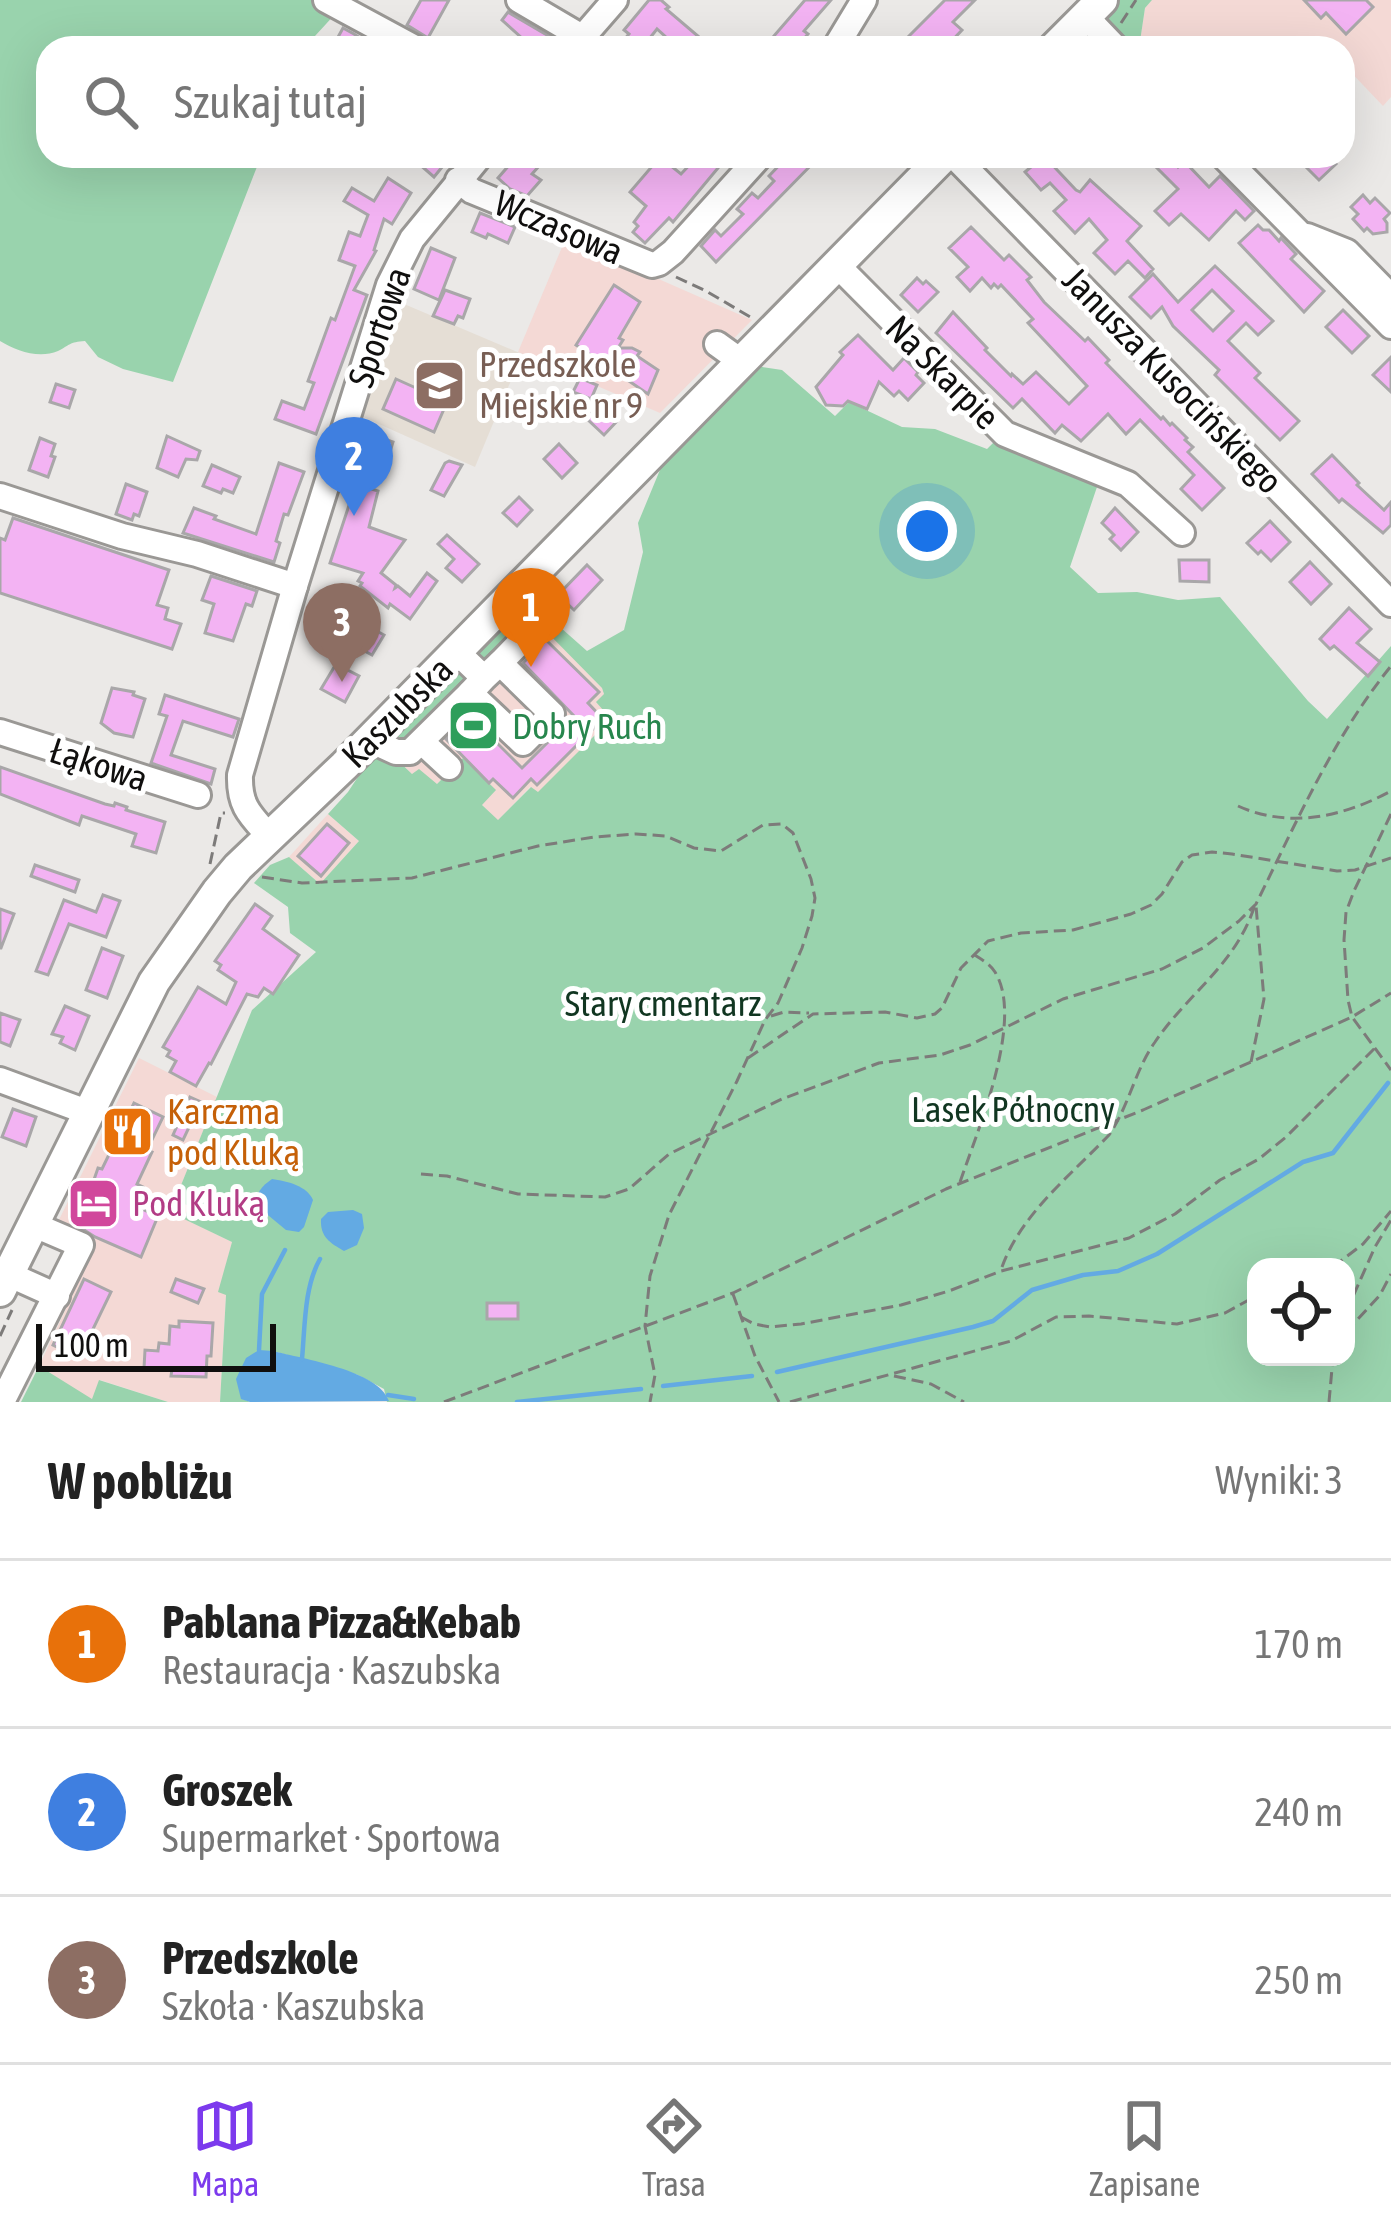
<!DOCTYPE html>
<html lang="pl">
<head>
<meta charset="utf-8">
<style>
	:root { --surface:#fff; --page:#f6f6f6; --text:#222; --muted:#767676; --line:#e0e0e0; --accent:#7c3aed }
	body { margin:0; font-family:"Asap Condensed",sans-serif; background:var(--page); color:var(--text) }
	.controls { position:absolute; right:36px; bottom:36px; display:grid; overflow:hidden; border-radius:24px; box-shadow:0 12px 48px #0002 }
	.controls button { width:108px; height:108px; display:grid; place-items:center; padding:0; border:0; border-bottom:3px solid var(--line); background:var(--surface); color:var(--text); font:60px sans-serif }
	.scale { position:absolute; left:36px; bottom:30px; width:240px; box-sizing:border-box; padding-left:12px; border:6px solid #100f0e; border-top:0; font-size:33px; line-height:42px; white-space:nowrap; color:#100f0e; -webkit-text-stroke:9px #fff; paint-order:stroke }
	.you { position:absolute; left:927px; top:531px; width:42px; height:42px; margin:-30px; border:9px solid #fff; border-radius:50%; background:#1a73e8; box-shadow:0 0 0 18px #1a73e833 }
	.badge { display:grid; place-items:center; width:78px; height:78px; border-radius:50%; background:var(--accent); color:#fff; font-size:39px; font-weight:700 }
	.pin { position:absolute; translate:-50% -99px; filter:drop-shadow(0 3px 6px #0008) }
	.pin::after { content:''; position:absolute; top:63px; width:42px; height:36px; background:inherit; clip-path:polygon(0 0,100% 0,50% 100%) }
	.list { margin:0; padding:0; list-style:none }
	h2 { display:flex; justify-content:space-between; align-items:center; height:156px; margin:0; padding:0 48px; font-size:51px }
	h2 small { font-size:39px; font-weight:400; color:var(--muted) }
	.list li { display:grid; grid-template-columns:78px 1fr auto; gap:36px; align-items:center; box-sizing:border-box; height:168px; padding:0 48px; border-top:3px solid var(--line) }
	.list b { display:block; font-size:45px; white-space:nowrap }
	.list p { margin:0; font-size:39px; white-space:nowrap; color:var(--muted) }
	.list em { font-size:39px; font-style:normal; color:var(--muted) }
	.icon { flex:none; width:66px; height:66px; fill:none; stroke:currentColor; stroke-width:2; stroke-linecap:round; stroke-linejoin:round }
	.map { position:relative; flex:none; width:1391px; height:1402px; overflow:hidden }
	.search { position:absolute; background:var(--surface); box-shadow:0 12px 48px #0002; left:36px; right:36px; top:36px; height:132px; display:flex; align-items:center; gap:30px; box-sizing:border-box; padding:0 42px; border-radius:36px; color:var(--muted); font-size:45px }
	.sheet { height:660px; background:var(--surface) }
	nav { display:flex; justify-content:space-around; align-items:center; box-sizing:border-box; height:168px; border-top:3px solid var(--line); background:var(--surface); font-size:33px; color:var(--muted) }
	nav a { display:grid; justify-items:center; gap:6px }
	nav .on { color:var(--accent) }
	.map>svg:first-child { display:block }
	.commercial { fill:#f4d9d5 }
	.built { fill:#e5ded5 }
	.green { fill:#99d3ad; fill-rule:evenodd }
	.water { fill:#63aae3 }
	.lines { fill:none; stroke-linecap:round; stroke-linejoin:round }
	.stream { stroke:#63aae3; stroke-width:4.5 }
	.building { fill:#f3b3f3; stroke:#a9a7a9; stroke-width:3; fill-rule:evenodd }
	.minor-casing { stroke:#9a9895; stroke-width:30 }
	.major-casing { stroke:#9a9895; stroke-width:36 }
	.path { stroke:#7d7b7a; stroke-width:3; stroke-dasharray:12 6; stroke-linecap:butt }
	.minor { stroke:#fff; stroke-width:24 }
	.major { stroke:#fff; stroke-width:30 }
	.labels { text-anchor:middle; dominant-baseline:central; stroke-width:10; stroke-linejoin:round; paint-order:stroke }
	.street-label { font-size:36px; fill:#100f0e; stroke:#fff }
	.education-label { font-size:36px; fill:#785e54; stroke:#fff; text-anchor:start }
	.leisure-label { font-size:36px; fill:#27864d; stroke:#fff; text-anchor:start }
	.park-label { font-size:36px; fill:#113621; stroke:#fff }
	.food-label { font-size:36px; fill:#c56008; stroke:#fff; text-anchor:start }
	.hotel-label { font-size:36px; fill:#b23c85; stroke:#fff; text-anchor:start }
</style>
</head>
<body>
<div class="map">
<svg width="1391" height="1402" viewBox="0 0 1391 1402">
	<rect width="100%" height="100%" fill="#ebe9e7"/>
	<g class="commercial">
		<path d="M1152,0H1391V97L1383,106L1343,64V48H1139L1145,8Z"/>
		<path d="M565,240L572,241L752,320L660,413L518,352Z"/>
		<path d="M529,613L602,688L612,718L538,793L530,787L498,821L482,805L463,758L437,784L412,774L391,754Z"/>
		<path d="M328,814L359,841L320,884L289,857Z"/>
		<path d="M139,1058L217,1097L175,1200L189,1206L185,1219L232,1242L219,1291L226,1294L220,1402H168L100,1380L92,1400L39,1366L89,1260L67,1250L50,1238Z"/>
	</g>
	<path class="built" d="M397,301L522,354L475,467L361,416Z"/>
	<g class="green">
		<path d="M0,0H348L304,48H48V156H251L260,159L173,382L123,369L98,357L85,341C69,342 70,345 58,351C39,359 16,351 0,341Z"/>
		<path d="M1112,0H1152L1145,8L1139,48H1129L1104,23L1103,12Z"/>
		<path d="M756,366L782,370L835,416L849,402L902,427L935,429L987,449L998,438L1099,481L1070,567L1098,593L1137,592L1178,600L1220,597L1308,701L1327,719L1391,646V1402H387L384,1389L358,1375L273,1351L241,1398L250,1402H220L226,1295L218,1292L232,1242L184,1219L189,1206L175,1200L252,1010L316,952L290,933L288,907L254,883L270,865L289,857L320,884L359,841L328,814L348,792L375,751L391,754L412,774L419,769L437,784L463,758L496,790L482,805L498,820L531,787L538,792L611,719L596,702L604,694L602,688L536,621L484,663L474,653L525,596L587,651L624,630L643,552L638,523L662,465ZM1256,1267H1346V1357H1256Z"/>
		<path d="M458,668L469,677L414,744L393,743L392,729Z"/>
		<path d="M39,1366L92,1399L99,1380L168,1402H21Z"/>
	</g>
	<g class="water">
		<path d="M272,1179C287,1181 307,1186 313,1200L304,1227L299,1232L286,1230L257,1206C255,1193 262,1186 272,1179Z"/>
		<path d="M353,1210L362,1214L364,1228L357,1245L344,1251C330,1243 320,1237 321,1219L328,1212Z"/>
		<path d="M259,1350L273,1351C303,1359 378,1370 389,1401L250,1402L241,1399L236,1379L246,1358Z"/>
	</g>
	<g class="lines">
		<g class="stream">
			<path d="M259,1350L262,1294L285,1250"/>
			<path d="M302,1359C305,1327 304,1287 320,1259"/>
			<path d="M777,1372L973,1327L993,1321L1032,1290L1083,1275L1118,1271L1157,1254L1303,1162L1333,1153L1388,1083"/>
			<path d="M663,1386L752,1376"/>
			<path d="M388,1395L414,1399"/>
			<path d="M517,1402L641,1389"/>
		</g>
	</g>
	<g class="building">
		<path d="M421,0H449L428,38L407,25Z"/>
		<path d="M649,0H661L669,7L666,9L699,37L690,48H678L657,29L642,48H617L629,34L624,30Z"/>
		<path d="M805,0H831L804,31L808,34L802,41L812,48H786L773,37Z"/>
		<path d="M945,0H975L953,22L962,30L945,48H897Z"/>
		<path d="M1304,0H1366L1373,7L1346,34L1326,13L1321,18Z"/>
		<path d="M508,12L511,14L552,38L543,48H533L502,20Z"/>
		<path d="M343,28L354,34L376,48H332Z"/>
		<path d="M410,156H451L434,177Z"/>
		<path d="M517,156H548L532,174L541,180L527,196L510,189L498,178Z"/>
		<path d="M698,156H728L673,222L669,218L645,243L633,232L638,226L634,222L646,206L630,192L660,157L681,174Z"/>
		<path d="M788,156H820L716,262L701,246L715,230L721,236L743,214L737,209L752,193L758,198L774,181L769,176Z"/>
		<path d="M1044,156L1076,190L1080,192L1090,180L1141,226L1127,241L1153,269L1145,278L1128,261L1115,274L1094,253L1107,240L1089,219L1075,233L1054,211L1066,200L1050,183L1041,190L1025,172Z"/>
		<path d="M1145,156H1169L1178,167L1184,161L1209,187L1220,176L1254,211L1245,220L1236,211L1209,240L1181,214L1169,225L1155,211L1178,189Z"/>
		<path d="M1295,156H1329L1336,164L1319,180Z"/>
		<path d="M388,178L411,193L392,224L384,219L374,250L376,251L354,290L367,295L316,434L275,419L282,401L304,409L314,383L308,381L331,318L335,320L355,266L339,260L349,232L360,236L368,215L344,201L352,188L374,201Z"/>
		<path d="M1363,195L1370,203L1375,198L1390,213L1384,219L1387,223V232L1373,234L1367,228L1364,231L1353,219L1358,214L1351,207Z"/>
		<path d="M480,213L515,227L508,243L488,234L486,238L472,232Z"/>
		<path d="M1258,225L1263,230H1269L1279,241L1281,238L1296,254L1291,259L1324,291L1304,312L1239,243Z"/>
		<path d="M971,227L1004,260L1009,255L1031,277L1027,280L1044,302L1085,341L1088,338L1109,360L1106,363L1161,419L1163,417L1170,425L1172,423L1187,438L1185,440L1193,447L1188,452L1224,488L1202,510L1181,489L1194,475L1140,420L1126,434L1108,414L1081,441L1062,425L1055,433L1022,399L1013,408L936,333L953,312L987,348L985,350L1011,376L1012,374L1023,384L1036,372L1069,404L1087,386L1028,323L1033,319L1001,285L998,288L994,284L991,288L982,278L970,291L957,277L968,267L949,248Z"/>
		<path d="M431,248L455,258L439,300L414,289Z"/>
		<path d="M1215,266L1273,321L1258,335L1246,323L1228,341L1260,373L1255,378L1299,421L1280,440L1215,375L1219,370L1173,326L1162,307L1151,318L1130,297L1153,274L1178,302ZM1212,290L1233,311L1213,331L1192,310Z"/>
		<path d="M917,278L923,284L926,281L938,292L918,312L901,295Z"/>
		<path d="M614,285L640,302L619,338L623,340L618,348H632L640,352L637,356L658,370L648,394L576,345Z"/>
		<path d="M445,290L470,299L463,318L458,316L454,324L433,316Z"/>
		<path d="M1343,310L1369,336L1352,353L1326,327Z"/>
		<path d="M858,335L893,370L904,358L918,372L916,375L924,383L908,400L899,391L894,396L879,382L867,409L848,401L843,406L826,405L816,387L843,355L840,352Z"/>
		<path d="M1391,357V392L1373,375Z"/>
		<path d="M580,378L597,385L591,399L573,392Z"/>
		<path d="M396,379L447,402L434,432L383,409Z"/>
		<path d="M56,384L75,390L69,408L50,402Z"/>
		<path d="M602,403L619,419L604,435L586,418Z"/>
		<path d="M372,435L393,442L386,465L364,458Z"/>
		<path d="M167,436L200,451L197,460L186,459L178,477L157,468Z"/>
		<path d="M40,438L55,444L51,456L55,457L48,477L29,470Z"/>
		<path d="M559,444L577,463L562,478L544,459Z"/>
		<path d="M1332,455L1359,483L1357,485L1384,510L1391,502V525L1383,533L1342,499L1339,502L1312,474Z"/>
		<path d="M449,461L462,465L444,496L431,490L445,463Z"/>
		<path d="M279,463L304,472L288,515L284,514L276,541L280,543L274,562L183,533L194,508L216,516L214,519L256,534Z"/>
		<path d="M212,465L240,477L233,493L223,489L221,493L203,486Z"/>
		<path d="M126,484L147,492L139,516L134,514L132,520L116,514Z"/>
		<path d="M356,484L378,491L369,527L405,540L381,573L396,585L395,588L398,586L410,596L427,573L437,581L410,619L390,604L388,608L360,586L362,583L358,581L363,573L330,563Z"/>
		<path d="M519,497L532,510L517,526L503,513Z"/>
		<path d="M1115,508L1138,532L1121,550L1110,539L1114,535L1102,523Z"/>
		<path d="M13,518L169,570L157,605L168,608L165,619L181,624L172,649L0,593V538L5,540Z"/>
		<path d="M1270,521L1290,542L1271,561L1261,551L1258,554L1247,543Z"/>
		<path d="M447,535L479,564L462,582L446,568L454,559L438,544Z"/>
		<path d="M1179,560H1209V582L1180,581Z"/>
		<path d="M1310,562L1331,584L1311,604L1290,582Z"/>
		<path d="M587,565L602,580L574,610L558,595Z"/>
		<path d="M211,576L257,591L252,606L246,604L233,641L205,633L214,604L202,600Z"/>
		<path d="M1349,608L1371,629L1357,643L1380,662L1368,676L1334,646L1330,649L1320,639Z"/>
		<path d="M355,619L384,635L372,655L346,641L350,634L347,632Z"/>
		<path d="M546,640L599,692L588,703L603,719L537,785L531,779L513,798L493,779L489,783L446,739L470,716L522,768L574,716L523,663Z"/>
		<path d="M336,664L359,676L345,702L321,689Z"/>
		<path d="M112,688L134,692L133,695L145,699L133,737L114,733L101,723Z"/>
		<path d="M165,695L239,719L233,737L183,721L171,755L215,769L211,784L151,763L167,716L159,714Z"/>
		<path d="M0,767L105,804L114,806L115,803L127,807L126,810L165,822L156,853L132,846L136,834L82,816L79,825L0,794Z"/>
		<path d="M327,824L349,843L321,876L298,856Z"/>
		<path d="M35,865L79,880L75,892L31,876Z"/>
		<path d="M103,895L120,901L106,937L69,924L48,975L36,971L64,900L96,912Z"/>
		<path d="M255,904L272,916L263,929L299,955L273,994L264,988L258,997L247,994L211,1064L209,1063L196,1086L170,1072L176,1061L167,1056L170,1051L163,1047L198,987L226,1004L236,982L218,970L221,965L215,961Z"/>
		<path d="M0,909L14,914L1,948H0Z"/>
		<path d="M102,948L123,956L107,998L86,990Z"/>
		<path d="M65,1006L89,1016L75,1050L60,1043L63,1037L52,1034Z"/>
		<path d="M0,1013L20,1020L10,1046L0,1042Z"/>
		<path d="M190,1097L201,1102L183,1140L173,1135Z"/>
		<path d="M134,1103L163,1117L147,1150L152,1152L137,1184L143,1187L135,1206L158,1216L141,1257L95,1237L78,1226L98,1168L102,1169Z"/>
		<path d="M13,1109L36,1117L26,1146L2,1137Z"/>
		<path d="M84,1279L111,1292L79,1358L53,1345Z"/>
		<path d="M176,1279L204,1289L198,1303L171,1292Z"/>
		<rect x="487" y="1303" width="31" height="16"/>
		<path d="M179,1321L213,1323L211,1356H207L206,1377L171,1376L172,1369L144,1368L145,1350L158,1351L159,1343L169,1344L170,1326L179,1327Z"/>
	</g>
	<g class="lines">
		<defs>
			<g id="minor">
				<path d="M326,0L415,48"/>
				<path d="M519,0L582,37"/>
				<path d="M1088,14L1093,24L1116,48"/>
				<path d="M575,46L615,0"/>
				<path d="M835,48L864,0"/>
				<path d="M954,156L1391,604"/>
				<path d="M1223,156L1391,326"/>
				<path d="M458,180L472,191L652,265L659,263L673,252L760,156"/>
				<path d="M1307,236L1347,252L1391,297"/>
				<path d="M837,265L1005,434L1128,484L1182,533"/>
				<path d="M717,344L742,362"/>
				<path d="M0,496L122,536L197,554L295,586"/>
				<path d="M457,652L484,678L470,693L523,743L552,714L500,663L484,678"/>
				<path d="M500,663L534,628"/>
				<path d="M0,732L198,795"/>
				<path d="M370,740L396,752H410L470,693"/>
				<path d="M422,742L449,767"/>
				<path d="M269,836C250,815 239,806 240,775L295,586L389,285L412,239L480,156"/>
				<path d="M0,1080L87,1112"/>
				<path d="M8,1274L57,1296"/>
				<path d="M2,1402L81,1245L32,1224"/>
			</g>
			<g id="major">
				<path d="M1054,48L1102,0"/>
				<path d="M0,1291L154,982L217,892L238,867L344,766L944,156"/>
			</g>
		</defs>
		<use href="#minor" class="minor-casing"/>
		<use href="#major" class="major-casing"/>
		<g class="path">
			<path d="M1121,23L1136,0"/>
			<path d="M676,277L706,291L752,318"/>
			<path d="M1238,806C1289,829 1343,817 1391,791"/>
			<path d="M1391,814L1354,891L1346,912L1344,940L1348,1000L1352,1017L1391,1070"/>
			<path d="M210,864L221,813H225"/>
			<path d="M262,877L302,883L412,878L538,846L594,837L636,834L666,836L694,848L721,851L763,825L782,824L793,833L811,879L815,898L812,916L802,948L778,1003L765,1020L737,1081L669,1215L650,1276L645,1326L655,1375L650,1402"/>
			<path d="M771,1016L784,1012L809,1013"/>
			<path d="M748,1058L813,1014L885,1012L917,1018L935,1014L942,1008L961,968L988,941L1021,933L1073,930L1131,914L1151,905L1162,894L1182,862L1192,855L1212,852L1232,854L1337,871L1355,870L1391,858"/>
			<path d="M1251,1062L1264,999L1256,906"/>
			<path d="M421,1174L447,1176L518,1194L605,1197L629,1189L669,1154L782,1099L879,1063L940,1055L970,1045L1063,999L1162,969L1203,948L1239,921L1256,904C1297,821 1333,738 1391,666"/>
			<path d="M960,1182C977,1132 1025,1020 995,972C990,964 981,959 973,954"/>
			<path d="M1002,1267C1021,1214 1071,1175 1109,1135C1129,1106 1135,1070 1155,1042C1189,992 1235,966 1255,905"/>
			<path d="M1333,1267L1363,1244L1391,1211"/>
			<path d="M733,1294L755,1356L779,1402"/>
			<path d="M1346,1312L1375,1247L1391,1220"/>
			<path d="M741,1317L754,1324L770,1327L801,1324L901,1305L949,1291L1001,1271L1129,1238L1175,1214L1220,1180L1259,1159L1286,1137L1375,1048"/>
			<path d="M1346,1332L1380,1295L1391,1274"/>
			<path d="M0,1336L12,1310"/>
			<path d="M894,1376L931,1384L964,1402"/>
			<path d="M444,1402L733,1293L946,1189L1143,1110L1352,1017L1391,993"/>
			<path d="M790,1402L1011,1341L1056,1317L1089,1316L1177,1324L1225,1313L1256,1296"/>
			<path d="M1329,1402L1333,1357"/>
		</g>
		<use href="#minor" class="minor"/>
		<use href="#major" class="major"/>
	</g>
	<defs>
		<symbol id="school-square" viewBox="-11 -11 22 22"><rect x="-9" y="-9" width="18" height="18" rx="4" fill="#8d6e63" stroke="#fff"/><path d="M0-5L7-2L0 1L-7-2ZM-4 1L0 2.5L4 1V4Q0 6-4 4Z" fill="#fff"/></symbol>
		<symbol id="stadium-square" viewBox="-11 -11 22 22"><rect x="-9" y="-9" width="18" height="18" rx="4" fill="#2e9e5b" stroke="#fff"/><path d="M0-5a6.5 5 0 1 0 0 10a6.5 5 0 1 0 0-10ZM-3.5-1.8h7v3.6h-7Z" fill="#fff"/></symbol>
		<symbol id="restaurant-square" viewBox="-11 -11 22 22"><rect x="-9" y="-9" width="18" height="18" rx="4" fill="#e8710a" stroke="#fff"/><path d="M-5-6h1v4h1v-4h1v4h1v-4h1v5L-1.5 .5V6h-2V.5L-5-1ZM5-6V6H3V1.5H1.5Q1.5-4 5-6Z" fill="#fff"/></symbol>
		<symbol id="hotel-square" viewBox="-11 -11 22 22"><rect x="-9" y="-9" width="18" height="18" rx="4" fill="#d1479c" stroke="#fff"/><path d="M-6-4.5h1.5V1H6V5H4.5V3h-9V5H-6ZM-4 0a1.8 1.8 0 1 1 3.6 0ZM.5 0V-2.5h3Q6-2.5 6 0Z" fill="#fff"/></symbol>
	</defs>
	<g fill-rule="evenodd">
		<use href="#school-square" x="410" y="356" width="59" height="59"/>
		<use href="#stadium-square" x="444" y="696" width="59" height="59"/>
		<use href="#restaurant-square" x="98" y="1102" width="59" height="59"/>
		<use href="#hotel-square" x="64" y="1174" width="59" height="59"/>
	</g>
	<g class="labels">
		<g class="street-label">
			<text transform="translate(559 227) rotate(23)">Wczasowa</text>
			<text transform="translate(379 327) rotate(-71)">Sportowa</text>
			<text transform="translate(943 372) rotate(45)">Na Skarpie</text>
			<text transform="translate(1173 380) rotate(46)">Janusza Kusocińskiego</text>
			<text transform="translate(397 712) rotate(-45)">Kaszubska</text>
			<text transform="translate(99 764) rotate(18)">Łąkowa</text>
		</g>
		<g class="education-label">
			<text x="479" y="364">Przedszkole<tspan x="479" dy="41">Miejskie nr 9</tspan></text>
		</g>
		<g class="leisure-label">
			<text x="512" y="726">Dobry Ruch</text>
		</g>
		<g class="park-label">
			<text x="663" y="1003">Stary cmentarz</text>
			<text x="1013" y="1109">Lasek Północny</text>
		</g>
		<g class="food-label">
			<text x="167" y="1111">Karczma<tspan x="167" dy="41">pod Kluką</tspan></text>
		</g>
		<g class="hotel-label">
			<text x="132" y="1203">Pod Kluką</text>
		</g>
	</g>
</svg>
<div class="controls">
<button><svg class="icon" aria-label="locate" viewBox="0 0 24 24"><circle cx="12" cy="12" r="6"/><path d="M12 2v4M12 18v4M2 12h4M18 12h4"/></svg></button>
</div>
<div class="scale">100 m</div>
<div class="you"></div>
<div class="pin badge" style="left:531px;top:667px;background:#e8710a">1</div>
<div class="pin badge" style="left:354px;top:516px;background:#3f7fe0">2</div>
<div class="pin badge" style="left:342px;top:682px;background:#8d6e63">3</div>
<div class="search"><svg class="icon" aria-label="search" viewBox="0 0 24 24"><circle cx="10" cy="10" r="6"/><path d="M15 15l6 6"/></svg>Szukaj tutaj</div>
</div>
<section class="sheet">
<h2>W pobliżu<small>Wyniki: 3</small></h2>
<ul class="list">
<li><span class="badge" style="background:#e8710a">1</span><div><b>Pablana Pizza&amp;Kebab</b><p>Restauracja · Kaszubska</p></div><em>170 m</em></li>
<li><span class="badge" style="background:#3f7fe0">2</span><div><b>Groszek</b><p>Supermarket · Sportowa</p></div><em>240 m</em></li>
<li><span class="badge" style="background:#8d6e63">3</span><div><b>Przedszkole</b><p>Szkoła · Kaszubska</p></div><em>250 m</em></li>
</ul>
</section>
<nav>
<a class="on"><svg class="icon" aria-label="map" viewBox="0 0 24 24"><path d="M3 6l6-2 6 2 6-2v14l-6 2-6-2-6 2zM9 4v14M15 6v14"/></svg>Mapa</a>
<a><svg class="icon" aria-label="directions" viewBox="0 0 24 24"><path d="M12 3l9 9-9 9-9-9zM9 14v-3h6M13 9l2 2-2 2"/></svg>Trasa</a>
<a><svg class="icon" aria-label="saved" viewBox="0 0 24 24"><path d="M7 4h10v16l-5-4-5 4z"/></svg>Zapisane</a>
</nav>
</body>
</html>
